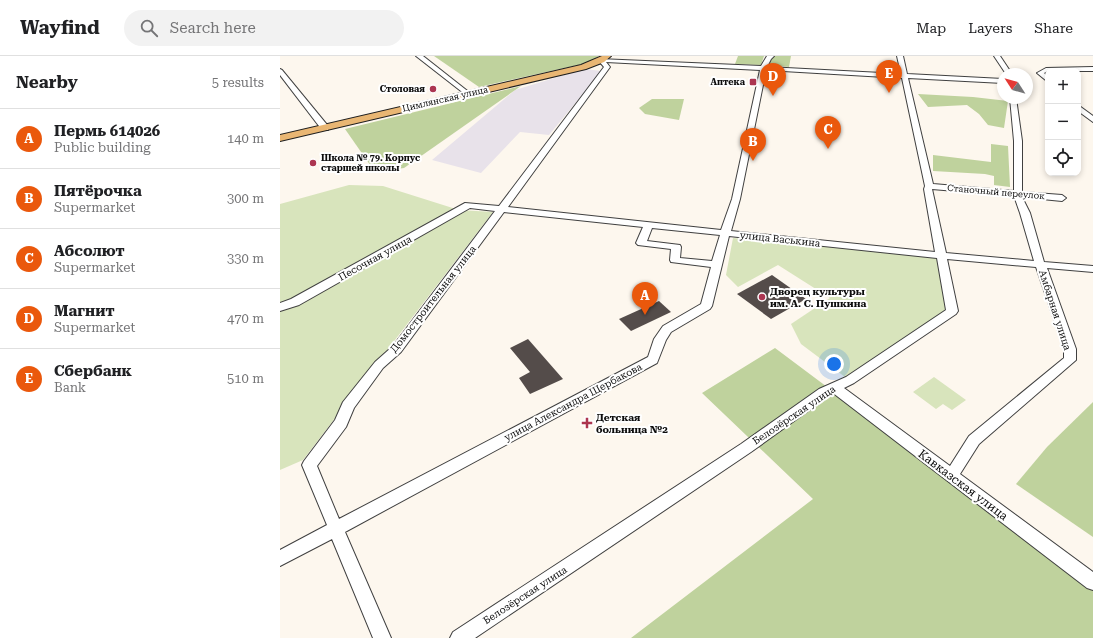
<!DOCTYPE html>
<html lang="en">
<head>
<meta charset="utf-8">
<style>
	:root { --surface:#fff; --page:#f2f2f2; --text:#202124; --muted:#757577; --line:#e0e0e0; --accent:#ea580c }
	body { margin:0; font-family:"Roboto Serif",serif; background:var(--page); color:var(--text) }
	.controls { position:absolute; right:12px; top:12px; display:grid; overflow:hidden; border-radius:8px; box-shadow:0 2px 6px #0003 }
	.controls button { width:36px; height:36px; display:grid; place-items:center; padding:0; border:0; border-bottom:1px solid var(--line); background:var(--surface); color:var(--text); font:20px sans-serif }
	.compass { position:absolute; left:717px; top:12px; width:36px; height:36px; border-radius:50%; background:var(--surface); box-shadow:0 2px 6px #0003; rotate:306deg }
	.you { position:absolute; left:554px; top:308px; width:14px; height:14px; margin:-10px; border:3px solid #fff; border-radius:50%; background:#1a73e8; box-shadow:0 0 0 6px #1a73e833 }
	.badge { display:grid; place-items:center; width:26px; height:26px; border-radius:50%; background:var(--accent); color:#fff; font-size:13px; font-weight:700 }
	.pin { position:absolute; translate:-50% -33px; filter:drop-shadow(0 1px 2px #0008) }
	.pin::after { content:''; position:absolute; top:21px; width:14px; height:12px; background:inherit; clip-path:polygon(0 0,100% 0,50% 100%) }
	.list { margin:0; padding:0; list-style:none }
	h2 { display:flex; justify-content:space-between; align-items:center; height:52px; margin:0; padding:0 16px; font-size:17px }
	h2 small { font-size:13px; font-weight:400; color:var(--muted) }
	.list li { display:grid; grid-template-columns:26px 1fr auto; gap:12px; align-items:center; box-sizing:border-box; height:60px; padding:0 16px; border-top:1px solid var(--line) }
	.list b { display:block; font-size:15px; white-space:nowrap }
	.list p { margin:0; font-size:13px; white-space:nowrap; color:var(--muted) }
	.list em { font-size:13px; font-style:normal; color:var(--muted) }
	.icon { flex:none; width:22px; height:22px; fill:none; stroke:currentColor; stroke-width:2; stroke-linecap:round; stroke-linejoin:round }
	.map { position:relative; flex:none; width:813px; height:582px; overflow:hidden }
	header { display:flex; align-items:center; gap:24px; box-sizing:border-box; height:56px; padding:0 20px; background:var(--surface); border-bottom:1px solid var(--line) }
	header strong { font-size:19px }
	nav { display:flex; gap:22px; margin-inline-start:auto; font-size:14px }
	.search { width:280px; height:36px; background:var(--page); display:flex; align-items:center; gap:10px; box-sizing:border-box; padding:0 14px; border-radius:22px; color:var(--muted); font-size:15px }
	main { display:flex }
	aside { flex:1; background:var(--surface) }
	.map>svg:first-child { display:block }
	.industrial { fill:#e8e2ea }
	.green { fill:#d8e4bc }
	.forest { fill:#bfd29d }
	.building { fill:#544c4a }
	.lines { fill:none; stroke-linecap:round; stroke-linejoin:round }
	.minor-casing { stroke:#404040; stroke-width:2 }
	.major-casing { stroke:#1e1e1e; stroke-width:2 }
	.minor { fill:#fff; fill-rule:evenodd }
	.major { fill:#e9b673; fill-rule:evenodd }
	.poi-dot { fill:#ac3551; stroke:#fff; stroke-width:1.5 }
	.labels { text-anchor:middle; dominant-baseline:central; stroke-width:4; stroke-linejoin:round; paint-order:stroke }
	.far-poi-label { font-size:9px; font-weight:bold; fill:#0d0d0d; stroke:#fff; text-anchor:end }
	.far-street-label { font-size:9px; fill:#0d0d0d; stroke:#fff }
	.street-label { font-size:10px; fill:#0d0d0d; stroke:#fff }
	.poi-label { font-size:10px; font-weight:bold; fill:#0d0d0d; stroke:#fff; text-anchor:start }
	.near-street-label { font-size:12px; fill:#0d0d0d; stroke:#fff }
</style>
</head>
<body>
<header>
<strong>Wayfind</strong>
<div class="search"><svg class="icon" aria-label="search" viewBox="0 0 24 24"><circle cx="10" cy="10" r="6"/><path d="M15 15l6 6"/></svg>Search here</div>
<nav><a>Map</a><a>Layers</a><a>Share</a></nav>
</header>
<main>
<aside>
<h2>Nearby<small>5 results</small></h2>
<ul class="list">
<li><span class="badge">A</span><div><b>Пермь 614026</b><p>Public building</p></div><em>140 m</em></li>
<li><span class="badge">B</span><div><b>Пятёрочка</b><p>Supermarket</p></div><em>300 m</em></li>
<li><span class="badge">C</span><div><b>Абсолют</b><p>Supermarket</p></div><em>330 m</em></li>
<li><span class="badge">D</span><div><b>Магнит</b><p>Supermarket</p></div><em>470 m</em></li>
<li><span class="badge">E</span><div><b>Сбербанк</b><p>Bank</p></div><em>510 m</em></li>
</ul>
</aside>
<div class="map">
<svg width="813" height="582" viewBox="0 0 813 582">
	<rect width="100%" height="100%" fill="#fdf7ee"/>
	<path class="industrial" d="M304,13L322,15L269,79L240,76L201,117L152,104L235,34Z"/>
	<g class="green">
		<path d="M69,129L103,130L179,154L213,156L23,404L0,414V148Z"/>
		<path d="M453,182L660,201L670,252L569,324L521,288L511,268L550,242L498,209L458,231L446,219Z"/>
		<path d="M654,321L686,344L672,354L663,348L656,353L633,336Z"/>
	</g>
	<g class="forest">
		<path d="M154,0H319L307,7L199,31Z"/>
		<path d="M458,0H484L481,9L455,8Z"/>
		<path d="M495,0H511L509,11L489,9L491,2Z"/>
		<path d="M241,30L124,112L95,116L65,73Z"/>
		<path d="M638,38L693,41L728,45L724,72L708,69L699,58L687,49L648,51Z"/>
		<path d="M372,43H404L399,64L365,58L359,52Z"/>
		<path d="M711,88L728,90L730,131L714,129V120L705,118L653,115V99L711,106Z"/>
		<path d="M495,292L813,530V582H351L533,443L422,337Z"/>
		<path d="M813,346V481L736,428L767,391Z"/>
	</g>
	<g class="building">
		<path d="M492,219L526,243L491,263L457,238Z"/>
		<path d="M379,245L391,256L351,275L339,263Z"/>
		<path d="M248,283L283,323L250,338L239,322L250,316L230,292Z"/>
	</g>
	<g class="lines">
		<defs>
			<g id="minor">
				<path d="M136,0H143L190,37V39H186Z"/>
				<path d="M487,0H494L491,3L487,11L621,18L617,0H623L627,18L723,23V27L628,22L653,128L734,135V85L730,42H736L742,85V136L782,139L786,142L782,145L742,141L750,157L764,206L813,210V216L767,212L796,293V304L699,388L680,418L813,516V534L807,532L553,337L471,396L195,582H170L173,576L461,388L539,333L566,321L666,254L657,202L449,180L432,250L430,253L391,276L386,284L377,307L65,476L111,582H93L52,483L0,510V494L47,469L22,409L24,405L55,364L63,346L95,306L113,290L215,155L190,152L19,249L0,255V247L11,243L185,147L219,150L324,11L318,4L319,3L481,10ZM326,6L480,14L452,143L441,174L228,151L330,11ZM486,14L622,22L645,130L644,133L655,196L451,175L460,143ZM652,133L734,140L740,157L754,205L666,197ZM224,156L363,171L356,187L358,189L391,193L390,204L391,206L431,211L421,248L383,270L374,283L368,301L59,463L37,410L66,371L74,352L103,312L121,296ZM372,172L440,179L432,205L400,202L401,191L400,189L367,185ZM667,203L756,211L784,293V302L689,380L670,410L564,332L574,327L676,258L678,255Z"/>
				<path d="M714,0H720L732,18H726Z"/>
				<path d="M813,11V15H768L764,17L768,21V26L757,17L766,12Z"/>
				<path d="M0,13L2,14L48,70V74H42L0,19Z"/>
				<path d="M798,49L813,60V66L798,55Z"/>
			</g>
			<path id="major" d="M322,0H331L324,6L306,13L0,85V79L301,9Z"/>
		</defs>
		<use href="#minor" class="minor-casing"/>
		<use href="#major" class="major-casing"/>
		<use href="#minor" class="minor"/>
		<use href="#major" class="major"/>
	</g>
	<g class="poi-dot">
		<rect x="469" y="22" width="8" height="8" rx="2"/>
		<circle cx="153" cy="33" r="4"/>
		<circle cx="33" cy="107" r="4"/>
		<circle cx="482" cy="241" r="4"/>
		<path d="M305 361h4v4h4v4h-4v4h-4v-4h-4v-4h4z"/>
	</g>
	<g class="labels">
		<g class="far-poi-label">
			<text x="465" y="26">Аптека</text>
			<text x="145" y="33">Столовая</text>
			<text x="41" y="102" text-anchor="start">Школа № 79. Корпус<tspan x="41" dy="10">старшей школы</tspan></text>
		</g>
		<g class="far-street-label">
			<text transform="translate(165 43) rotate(-13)">Цимлянская улица</text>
			<text transform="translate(716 136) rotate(5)">Станочный переулок</text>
		</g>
		<g class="street-label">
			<text transform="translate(500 183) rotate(6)">улица Васькина</text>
			<text transform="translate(95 202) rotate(-29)">Песочная улица</text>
			<text transform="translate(153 243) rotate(-52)">Домостроительная улица</text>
			<text transform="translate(775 254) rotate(72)">Амбарная улица</text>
			<text transform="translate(293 346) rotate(-28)">улица Александра Щербакова</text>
			<text transform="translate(514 359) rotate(-34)">Белозёрская улица</text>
			<text transform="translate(245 539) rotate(-33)">Белозёрская улица</text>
		</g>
		<g class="poi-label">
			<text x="490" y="235">Дворец культуры<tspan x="490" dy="12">им. А. С. Пушкина</tspan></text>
			<text x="316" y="361">Детская<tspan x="316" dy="12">больница №2</tspan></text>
		</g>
		<g class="near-street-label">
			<text transform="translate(683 429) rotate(37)">Кавказская улица</text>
		</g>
	</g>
</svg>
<div class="controls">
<button>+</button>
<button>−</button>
<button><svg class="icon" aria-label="locate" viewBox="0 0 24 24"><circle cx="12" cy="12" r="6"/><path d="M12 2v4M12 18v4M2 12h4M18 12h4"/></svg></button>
</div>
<svg class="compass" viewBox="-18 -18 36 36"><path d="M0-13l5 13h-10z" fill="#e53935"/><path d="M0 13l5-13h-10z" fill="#757577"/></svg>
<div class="you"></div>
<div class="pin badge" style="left:365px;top:259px">A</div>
<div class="pin badge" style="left:473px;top:105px">B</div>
<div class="pin badge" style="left:548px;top:93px">C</div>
<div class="pin badge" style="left:493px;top:40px">D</div>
<div class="pin badge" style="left:609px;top:37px">E</div>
</div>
</main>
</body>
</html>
